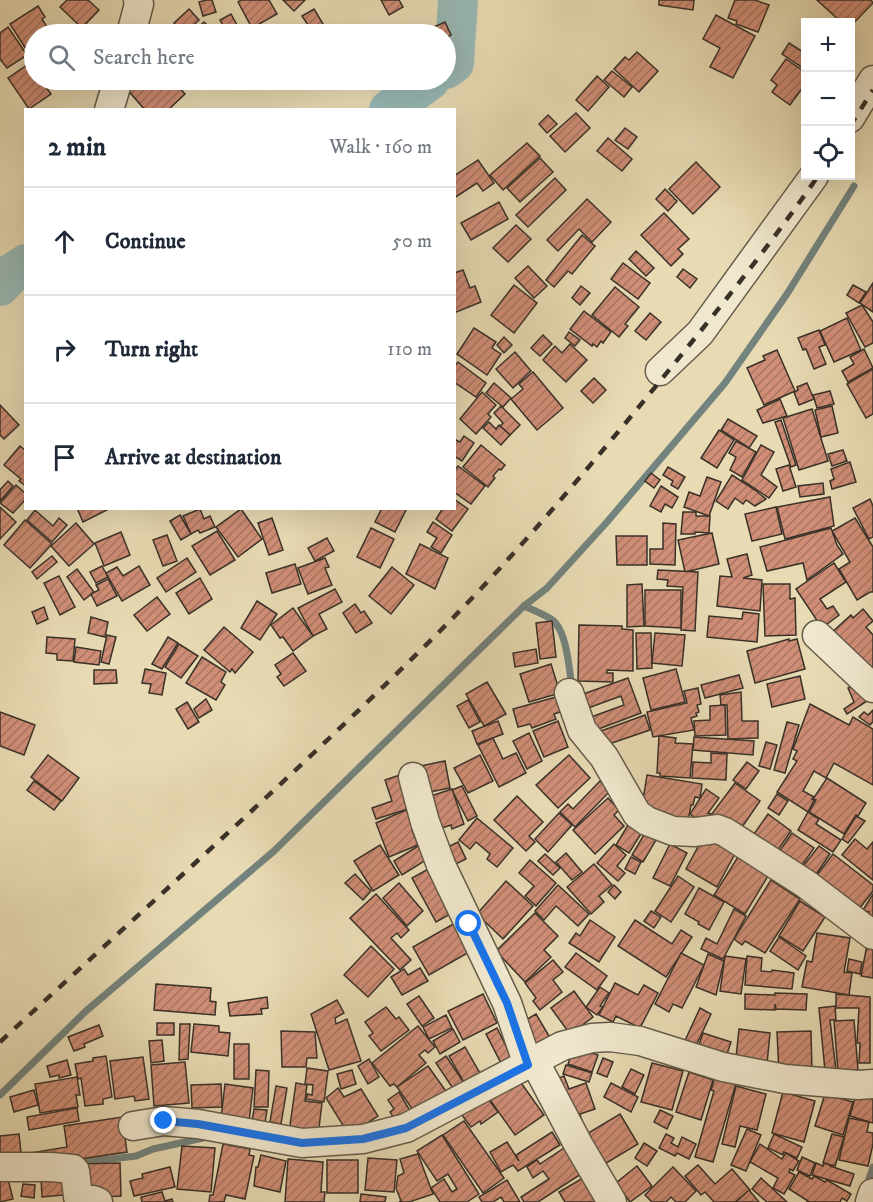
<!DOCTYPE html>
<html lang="en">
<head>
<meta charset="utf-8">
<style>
	:root { --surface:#fff; --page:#f2f2f3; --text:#1f2937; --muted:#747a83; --line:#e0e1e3 }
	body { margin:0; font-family:"IM FELL DW Pica",serif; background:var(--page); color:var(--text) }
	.controls { position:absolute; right:18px; top:18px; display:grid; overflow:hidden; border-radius:0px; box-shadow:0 6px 24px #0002 }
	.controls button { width:54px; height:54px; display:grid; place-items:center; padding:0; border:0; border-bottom:2px solid var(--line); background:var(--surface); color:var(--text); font:30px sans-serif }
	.stop { position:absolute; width:18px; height:18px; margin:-14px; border:4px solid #1a73e8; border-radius:50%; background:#fff }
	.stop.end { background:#1a73e8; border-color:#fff; box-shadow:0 2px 6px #0008 }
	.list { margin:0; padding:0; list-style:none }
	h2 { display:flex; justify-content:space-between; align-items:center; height:78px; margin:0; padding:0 24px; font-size:26px }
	h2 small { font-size:20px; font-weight:400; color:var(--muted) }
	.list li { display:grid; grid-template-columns:39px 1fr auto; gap:18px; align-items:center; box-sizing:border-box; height:108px; padding:0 24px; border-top:2px solid var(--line) }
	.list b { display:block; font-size:22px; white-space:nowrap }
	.list em { font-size:20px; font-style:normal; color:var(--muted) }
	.icon { flex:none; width:33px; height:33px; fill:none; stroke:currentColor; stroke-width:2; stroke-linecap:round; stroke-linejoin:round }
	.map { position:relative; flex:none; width:873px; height:1202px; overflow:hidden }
	.search { position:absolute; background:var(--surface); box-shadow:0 6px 24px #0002; left:24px; top:24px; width:432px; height:66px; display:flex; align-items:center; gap:15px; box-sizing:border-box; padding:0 21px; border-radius:33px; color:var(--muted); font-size:22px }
	.panel { position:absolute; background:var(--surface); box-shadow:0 6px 24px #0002; left:24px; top:108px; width:432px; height:402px; border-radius:0px }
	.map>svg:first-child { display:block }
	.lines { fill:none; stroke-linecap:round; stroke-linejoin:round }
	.stream { stroke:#73837d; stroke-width:7 }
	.river { stroke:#99b9b5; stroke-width:40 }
	.building { fill:url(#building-hatch); stroke:#393128; stroke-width:1.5 }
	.minor-casing { stroke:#655c4b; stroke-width:31 }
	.minor { stroke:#f0e8ce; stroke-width:28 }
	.rail { stroke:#393128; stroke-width:4.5; stroke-dasharray:10 10; stroke-linecap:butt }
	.route { stroke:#1a73e8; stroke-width:8 }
</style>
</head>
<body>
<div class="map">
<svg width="873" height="1202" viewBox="0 0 873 1202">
	<defs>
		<pattern id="building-hatch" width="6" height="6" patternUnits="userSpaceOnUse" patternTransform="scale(1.5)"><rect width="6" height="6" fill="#d08e77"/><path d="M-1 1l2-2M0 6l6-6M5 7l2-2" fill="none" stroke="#aa7562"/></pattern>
	</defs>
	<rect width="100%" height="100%" fill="#e8dbb4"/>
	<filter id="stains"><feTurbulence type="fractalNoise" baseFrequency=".00333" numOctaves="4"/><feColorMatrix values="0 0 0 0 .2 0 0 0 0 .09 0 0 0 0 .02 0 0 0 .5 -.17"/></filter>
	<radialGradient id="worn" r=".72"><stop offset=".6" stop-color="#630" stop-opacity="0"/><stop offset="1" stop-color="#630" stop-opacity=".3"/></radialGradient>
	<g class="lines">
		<g class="stream">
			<path d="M524,606C533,610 543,614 551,619C567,629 569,669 572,687"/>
			<path d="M0,1095L86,1011L274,851L524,606L547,588L607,522L725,383L787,294L854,186"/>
			<path d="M77,1163L136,1156L153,1149L203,1138"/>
			<path d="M866,1188L873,1167"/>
		</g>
		<g class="river">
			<path d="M446,69L454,63L458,0"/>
			<path d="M389,110L430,80"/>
			<path d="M0,286L12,273L26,264"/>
		</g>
	</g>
	<g class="building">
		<path d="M67,0H88L99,10L82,28L60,7Z"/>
		<path d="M206,0H212L216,12L203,16L199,2Z"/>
		<path d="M241,0H269L277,14L252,28L238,2Z"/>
		<path d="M283,0H305L294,11Z"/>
		<path d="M381,0H399L403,7L389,15Z"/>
		<path d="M659,0H694L693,10L659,5Z"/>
		<path d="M735,0H755L769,5L758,32L736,24L737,21L728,18Z"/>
		<path d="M817,0H871L873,3L850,27V22H841Z"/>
		<path d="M38,6L45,17L42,19L51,34H34V54L31,57L10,24Z"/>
		<path d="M189,9L199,20L184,34L174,23Z"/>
		<path d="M314,9L329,34H314L302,16Z"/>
		<path d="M231,14L242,34H228L220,20Z"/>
		<path d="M716,15L755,36L733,78L710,67L720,48L703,39Z"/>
		<path d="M204,22L216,34H191Z"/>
		<path d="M445,22L451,35L446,38V34H426L425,31Z"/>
		<path d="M8,27L27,55L7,68L0,59V33Z"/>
		<path d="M789,43L806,54V70L782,54Z"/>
		<path d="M637,52L658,71L639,92L614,69L625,57L629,60Z"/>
		<path d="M786,59L806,73V83L790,105L772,92L777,85L771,80Z"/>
		<path d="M30,63L34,70V80H41L51,94L29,109L8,78Z"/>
		<path d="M612,71L632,87L624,97L604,80Z"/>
		<path d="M597,76L609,87L588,111L576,100Z"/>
		<path d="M135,80H172L185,94L168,110H145L126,88Z"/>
		<path d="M576,113L590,128L565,152L550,136Z"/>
		<path d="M548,115L557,124L547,133L539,124Z"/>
		<path d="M625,128L637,137L628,149L615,140Z"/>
		<path d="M608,138L632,159L622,171L597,151Z"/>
		<path d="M527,143L540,156L503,190L490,175Z"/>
		<path d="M540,158L553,172L520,202L507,188Z"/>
		<path d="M478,160L494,183L483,191L477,183L454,198V176Z"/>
		<path d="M696,162L720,187L693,214L669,189Z"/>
		<path d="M555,178L566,190L528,227L516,215Z"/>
		<path d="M665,189L677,201L668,211L656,199Z"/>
		<path d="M587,199L611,222L592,242L579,229L558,251L547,240Z"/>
		<path d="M499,202L508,219L471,240L461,223Z"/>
		<path d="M664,213L689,239L678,249L683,254L671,266L641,235Z"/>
		<path d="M516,225L531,239L508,262L493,248Z"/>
		<path d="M582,235L595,246L572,274L568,271L554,287L546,280Z"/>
		<path d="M636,251L654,268L646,276L629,259Z"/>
		<path d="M623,263L650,283L638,299L611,279Z"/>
		<path d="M528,266L547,286L534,298L515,278Z"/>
		<path d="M683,269L697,279L690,288L677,277Z"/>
		<path d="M463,270L470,288L475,286L481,302L454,313V273Z"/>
		<path d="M873,283V312L860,303Z"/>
		<path d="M514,285L537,303L514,333L491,315Z"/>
		<path d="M853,285L866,292L859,303L847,295Z"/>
		<path d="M581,286L590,293L580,305L572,298Z"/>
		<path d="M615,287L639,307L625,324L628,326L619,337L592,315Z"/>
		<path d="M862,305L873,322V343L865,347L846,313Z"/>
		<path d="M584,311L611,332L603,343L601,341L597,347L593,344L592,346L570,329Z"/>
		<path d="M650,313L661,322L646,340L635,331Z"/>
		<path d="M847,318L861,350L834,362L820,331Z"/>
		<path d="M474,328L496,342L492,348L501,354L487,375L457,354Z"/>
		<path d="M819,330L825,345L819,347L826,364L814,369L806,349L803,350L798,338Z"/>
		<path d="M569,332L580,340L575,346L565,338Z"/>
		<path d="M543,335L552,344L540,356L531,348Z"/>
		<path d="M504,337L512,345L504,353L497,345Z"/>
		<path d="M570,344L587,360L566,382L543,360L555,346L562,353Z"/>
		<path d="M864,349L873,368L848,382L842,371L854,364L850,357Z"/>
		<path d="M777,350L795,391L764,405L747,368L765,360L763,356Z"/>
		<path d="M515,352L531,371L513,388L496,369Z"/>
		<path d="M458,362L486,383L476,397L454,382V367Z"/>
		<path d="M873,369V414L866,418L847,384Z"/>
		<path d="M533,372L563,408L537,430L511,399L523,389L519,384Z"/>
		<path d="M594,378L606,390L593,403L581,391Z"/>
		<path d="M494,383L511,398L503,407L486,393Z"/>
		<path d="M807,383L814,399L799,405L794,392L798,390L797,387Z"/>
		<path d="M830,391L834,404L817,408L813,395Z"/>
		<path d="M482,392L496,405L488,414L491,417L476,434L460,419Z"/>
		<path d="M780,399L787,416L763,423L757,410Z"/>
		<path d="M0,405L19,425L4,439L0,435Z"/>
		<path d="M501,406L520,425L510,435L500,426L503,423L494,413Z"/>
		<path d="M832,406L838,433L821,437L815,410Z"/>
		<path d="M812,409L828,461L799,470L783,418Z"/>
		<path d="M728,419L757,436L749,448L721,430Z"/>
		<path d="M781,420L796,465L791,467L775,422Z"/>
		<path d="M489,422L496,429L499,425L510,435L501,445L483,428Z"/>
		<path d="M719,430L734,440L717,468L701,458Z"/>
		<path d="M464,436L474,443L462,461L454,456V439L460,442Z"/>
		<path d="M736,441L756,452L742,477L730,470L736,457L729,453Z"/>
		<path d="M481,445L505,465L501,470L499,469L493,476L495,478L488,487L463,467Z"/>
		<path d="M761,445L774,452L761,475L777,487L769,498L742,480Z"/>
		<path d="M20,446L26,451V486L19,481L21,479L4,465Z"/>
		<path d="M843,450L847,461L832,466L828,454Z"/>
		<path d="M850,462L856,482L832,489L830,481L834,479L831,469Z"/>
		<path d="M789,465L796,487L783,491L776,469Z"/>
		<path d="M458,466L485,486L471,504L454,492V471Z"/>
		<path d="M668,467L685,477L678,489L671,485L673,481L663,475Z"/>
		<path d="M651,473L660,480L654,488L645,481Z"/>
		<path d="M732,475L755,490L766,499L755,506L746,500L743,504L735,498L728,509L716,501Z"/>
		<path d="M707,477L721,482L709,516L684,507L689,492L700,496Z"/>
		<path d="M8,481L13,486L0,501V490Z"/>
		<path d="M823,483L824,494L800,497L798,486Z"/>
		<path d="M16,485L26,494V499L13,513L0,503Z"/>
		<path d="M661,486L678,497L672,508L665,504L661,512L650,506Z"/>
		<path d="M830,497L834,526L785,539L777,507Z"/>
		<path d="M454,499L468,509L452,531L436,519L443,508H454Z"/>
		<path d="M870,499L873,506V537L869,539L853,508Z"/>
		<path d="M0,507L16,522L0,539Z"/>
		<path d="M776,507L782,534L752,541L745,514Z"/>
		<path d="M77,508H106L107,510L83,522Z"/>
		<path d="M382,508H407L395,532L375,522Z"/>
		<path d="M200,509L204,519L210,516L215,527L200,533L198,530L191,534L183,516Z"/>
		<path d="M241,509L262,539L238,557L216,527Z"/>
		<path d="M35,510L53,526L59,518L67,525L52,542L27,520Z"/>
		<path d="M683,512H696V516H710L709,533L695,532V534H681Z"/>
		<path d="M180,515L191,534L181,540L170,521Z"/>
		<path d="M272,518L283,550L269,555L258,523Z"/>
		<path d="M855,518L873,547V592H870L857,600L839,569L850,562L832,531Z"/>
		<path d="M25,520L52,544L30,568L4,545Z"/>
		<path d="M433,522L452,535L441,553L431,547L437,538L427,532Z"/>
		<path d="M76,523L94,544L69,566L51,546Z"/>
		<path d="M663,523L676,524L675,565L650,564V549H663Z"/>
		<path d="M371,528L394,539L380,568L357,557Z"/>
		<path d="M831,528L837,545L843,554L807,580L803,563L767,571L760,547Z"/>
		<path d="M217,531L235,560L210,575L192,546Z"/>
		<path d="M121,532L130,555L104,566L95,543Z"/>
		<path d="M712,533L719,564L685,572L678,540Z"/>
		<path d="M167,535L177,561L163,566L153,540Z"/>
		<path d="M616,536H647V565H617Z"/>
		<path d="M327,538L334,551L315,561L308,548Z"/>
		<path d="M420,544L448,558L435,589L406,574Z"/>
		<path d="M747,554L752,575L743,578L762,580L760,611L717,606L720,576L732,577L727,559Z"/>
		<path d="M52,556L57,562L37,579L32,572Z"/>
		<path d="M187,558L196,572L166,592L157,578Z"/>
		<path d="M325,558L329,567L325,568L332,585L308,594L298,568Z"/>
		<path d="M834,563L846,582L820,599L827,609L833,606L839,615L822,628L796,589Z"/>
		<path d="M295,564L301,584L272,593L266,573Z"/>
		<path d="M102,566L108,577L96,583L90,572Z"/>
		<path d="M139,566L150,585L122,601L106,573L117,567L123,576Z"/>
		<path d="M392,567L414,585L391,614L369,596Z"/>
		<path d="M77,569L94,592L84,600L67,577Z"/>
		<path d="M658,570L698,572L695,631L681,630L683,587L667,586L668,580L657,579Z"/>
		<path d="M59,576L75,607L60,615L44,583Z"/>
		<path d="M200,578L212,599L189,614L176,593Z"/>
		<path d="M108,579L117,596L97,606L91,594L99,590L96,585Z"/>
		<path d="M642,584L644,626L627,627V585Z"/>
		<path d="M763,584H790V599L795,598L796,635L765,636Z"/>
		<path d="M335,589L342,602L319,614L327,629L313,636L298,608Z"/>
		<path d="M645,590H681V628L645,626Z"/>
		<path d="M157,597L170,614L147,631L134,615Z"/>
		<path d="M257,601L277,614L260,640L241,628Z"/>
		<path d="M355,604L361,613L364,611L372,623L356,633L343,613Z"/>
		<path d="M44,607L48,619L37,624L32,612Z"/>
		<path d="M293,608L313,636L293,651L283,637L280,638L271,625Z"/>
		<path d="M863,609L873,621L866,627L873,635V671L828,636L851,615L853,618Z"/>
		<path d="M743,612L759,614L757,642L707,637L709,616L742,619Z"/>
		<path d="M91,617L108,622L105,637L88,633Z"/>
		<path d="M552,621L556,657L540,659L536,623Z"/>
		<path d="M579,625L622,626V629L633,630V671L607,670V673H613V682L578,681Z"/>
		<path d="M224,627L253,652L235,673L232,669L230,672L204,650Z"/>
		<path d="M636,633H651L652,668L637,669Z"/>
		<path d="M655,633L685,635L682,666L652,663Z"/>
		<path d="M107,635L116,637L109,664L101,662Z"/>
		<path d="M47,637L75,639L73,661L57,660V654L46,653Z"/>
		<path d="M168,637L178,643L162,669L152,664Z"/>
		<path d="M789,639V641L797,639L805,669L755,683L747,651Z"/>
		<path d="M179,644L198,656L181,678L165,667Z"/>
		<path d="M76,647L101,651L99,665L74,662Z"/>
		<path d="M536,649L538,663L515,667L513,653Z"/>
		<path d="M293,653L306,671L284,686L277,677L281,674L275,665Z"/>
		<path d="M202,657L226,672L221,682L225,685L216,700L186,683Z"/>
		<path d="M551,664L560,693L529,702L520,674Z"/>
		<path d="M145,669L166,673L162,695L149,693L151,684L142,683Z"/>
		<path d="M676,669L685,702L651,710L643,678Z"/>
		<path d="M94,670H116L117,683L94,684Z"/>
		<path d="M739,675L743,688L705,698L701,685Z"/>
		<path d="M800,676L805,699L772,707L767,684Z"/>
		<path d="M628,678L641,713L588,733L583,720L624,705L621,696L580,711L575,697Z"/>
		<path d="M487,682L506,714L484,726L466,694Z"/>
		<path d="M855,683L867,701L847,714L844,709L854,702L848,688Z"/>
		<path d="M698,688L701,704L697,705L699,712L696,713L697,716L691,718L694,730L653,737L647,712L687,703L684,691Z"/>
		<path d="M741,692L742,721H758V738L728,739L727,705H721L720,695Z"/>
		<path d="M556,697L560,712L554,714L556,719L532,728L530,724L518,727L513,709Z"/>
		<path d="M206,699L212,710L199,718L194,709Z"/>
		<path d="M468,700L480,722L469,728L457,706Z"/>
		<path d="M187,702L199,722L188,729L176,709Z"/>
		<path d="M810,704L849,725L853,717L873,729V785L834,763L826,778L814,771L803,791L814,797L812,799L814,800L808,812L777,792L797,761L793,759L797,751L793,749Z"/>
		<path d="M725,705L726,735L695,736L694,721L710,720V706Z"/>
		<path d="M873,710V722L870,725L859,717L864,712L868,715Z"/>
		<path d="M0,712L35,725L24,755L0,746Z"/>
		<path d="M645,715L650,730L606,745L601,731Z"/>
		<path d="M498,721L503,734L477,744L472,731Z"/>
		<path d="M558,721L568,747L544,757L533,731Z"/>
		<path d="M787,722L799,725L785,773L774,770Z"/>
		<path d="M529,733L542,761L527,769L513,741Z"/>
		<path d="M659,736L676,738L675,743L693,744L690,778L660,776V773H657Z"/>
		<path d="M694,737L754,741L753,755L693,750Z"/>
		<path d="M493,738L503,759L516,753L526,773L499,787L478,745Z"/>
		<path d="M766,742L777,745L770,769L759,766Z"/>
		<path d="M711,753L727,754L726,780L692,778L693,762L711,763Z"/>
		<path d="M48,755L79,778L62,801L31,777Z"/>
		<path d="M480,755L493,781L468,793L454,768Z"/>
		<path d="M569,755L590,778L558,808L536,785Z"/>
		<path d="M445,761L450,788L420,794L415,767Z"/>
		<path d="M747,762L759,771L746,789L733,780Z"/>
		<path d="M400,775L411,808L376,819L372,808L392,801L385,780Z"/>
		<path d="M647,775L702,784L700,798L695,797L693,805H691L687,827L637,812L640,793L644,794Z"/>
		<path d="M827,778L866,803L858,816L856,815L844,834L809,812L816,800L813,799Z"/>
		<path d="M34,781L61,801L54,810L27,790Z"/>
		<path d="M600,781L610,791L575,827L560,812L568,804L573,809Z"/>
		<path d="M735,783L760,801L740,830L724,824L711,815Z"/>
		<path d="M462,786L477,816L468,821L452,790Z"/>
		<path d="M452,789L464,824L452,829L451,825L433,831L422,799Z"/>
		<path d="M706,789L719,798L708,813L711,814L704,824L690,814Z"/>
		<path d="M777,794L788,801L779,815L768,808Z"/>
		<path d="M517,796L543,822L529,836L535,842L526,851L494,820Z"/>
		<path d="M608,798L619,810L614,815L624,826L595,854L573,830Z"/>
		<path d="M406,810L416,828L412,830L418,845L389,857L376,823Z"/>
		<path d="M808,812L819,819L816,824L841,840L833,852L798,830Z"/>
		<path d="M559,813L572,825L548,852L535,839Z"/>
		<path d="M768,814L791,831L773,857L749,841Z"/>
		<path d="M856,816L865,821L848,843L842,839Z"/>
		<path d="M477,818L513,848L497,867L487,859L490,854L476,842L470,849L459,840Z"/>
		<path d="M631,820L644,829L629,853L616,845Z"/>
		<path d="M706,832L737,850L717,887L686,869Z"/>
		<path d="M645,833L656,840L643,862L632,855Z"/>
		<path d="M792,833L814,848L796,874L774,859Z"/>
		<path d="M855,839L867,849L873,842V880L842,855Z"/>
		<path d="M458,842L466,859L452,866L448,847Z"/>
		<path d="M614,844L626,855L617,866L625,873L618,881L597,863Z"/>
		<path d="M670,844L687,853L670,886L653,878Z"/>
		<path d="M380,845L399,875L373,891L354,861Z"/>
		<path d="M418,846L426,860L402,875L394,861Z"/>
		<path d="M819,846L830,854L810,883L797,874Z"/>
		<path d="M566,853L582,872L572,880L556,862Z"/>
		<path d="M545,854L560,868L553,875L538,861Z"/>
		<path d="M833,854L873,885V891L853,917L809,885Z"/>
		<path d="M631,857L641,862L635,874L625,869Z"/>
		<path d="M738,857L768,876L745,914L714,895Z"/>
		<path d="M530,860L556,883L536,906L525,896L534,886L519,873Z"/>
		<path d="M594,864L612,885L599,896L604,902L591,914L567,887Z"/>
		<path d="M430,868L454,912L436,922L412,878Z"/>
		<path d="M355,874L371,891L363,900L345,883Z"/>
		<path d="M678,876L694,887L671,922L655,911Z"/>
		<path d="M771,880L800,899L765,953L745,941L742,945L734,939Z"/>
		<path d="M506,881L533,906L503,939L477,914Z"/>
		<path d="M399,883L423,911L407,926L383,898Z"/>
		<path d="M558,885L589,914L578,926L556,906L544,920L535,911Z"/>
		<path d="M614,885L621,892L615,899L608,892Z"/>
		<path d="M699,888L724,902L709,930L698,924L699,922L685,914Z"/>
		<path d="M376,894L409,930L401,938L397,933L391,938L411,960L400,970L350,918Z"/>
		<path d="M873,894V928L864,924L869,912L863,910Z"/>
		<path d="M800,901L825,917L803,951L779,936Z"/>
		<path d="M734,909L746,916L723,959L701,949L706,938L717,944Z"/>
		<path d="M651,911L661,917L654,928L644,921Z"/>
		<path d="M535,913L558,936L544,950L551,957L525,982L496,951Z"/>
		<path d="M590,920L615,937L599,962L569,943L576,933L580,936Z"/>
		<path d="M635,920L672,944L681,930L692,937L666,977L618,946Z"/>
		<path d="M455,923L471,951L429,975L413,947Z"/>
		<path d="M817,933L850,938L844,972L852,973L849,995L802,987L807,961L812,962Z"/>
		<path d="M779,937L806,956L798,970L770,951Z"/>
		<path d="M867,945L873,946V978L861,976Z"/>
		<path d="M371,946L394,969L368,997L344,975Z"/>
		<path d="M576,953L607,976L597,990L565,967Z"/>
		<path d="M681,953L704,965L682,1008L673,1004L669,1012L655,1004Z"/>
		<path d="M708,954L724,961L716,995L696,987Z"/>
		<path d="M725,956L746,959L741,994L720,991Z"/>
		<path d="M747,956L762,958L761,971L771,972L772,970L794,973L792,989L745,985Z"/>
		<path d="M849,959L862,962L860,974L847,971Z"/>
		<path d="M553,960L563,972L553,980L562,992L540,1010L533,1001L536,998L525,983Z"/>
		<path d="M420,968L428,981L402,995L391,977L404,969L408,975Z"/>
		<path d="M615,983L638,995L644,985L658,993L640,1028L616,1016L613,1022L599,1015Z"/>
		<path d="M156,984L211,988L210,1001L216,1002L215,1015L154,1010Z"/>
		<path d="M600,987L609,993L600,1006L603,1007L597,1015L586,1007Z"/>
		<path d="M574,991L593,1017L570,1034L551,1008Z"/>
		<path d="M775,993L807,994L806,1010L776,1009L775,1004V1010L745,1009V994L775,995Z"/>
		<path d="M483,994L497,1023L463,1040L448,1011Z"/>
		<path d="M836,994L870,997V1063H859L860,1043H857L859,1008H836Z"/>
		<path d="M419,996L434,1018L422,1026L407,1004Z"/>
		<path d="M267,997L268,1008L261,1009L262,1014L230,1016L228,1003Z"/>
		<path d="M337,1000L344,1013L335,1018L336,1024L347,1019L361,1061L329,1070L311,1014Z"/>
		<path d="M835,1006L836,1020H830L836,1070L825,1071L819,1008Z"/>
		<path d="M386,1007L396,1019L399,1017L409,1030L381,1051L369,1036L373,1033L365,1022Z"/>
		<path d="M700,1008L711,1014L694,1050L683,1045Z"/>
		<path d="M536,1014L552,1041L534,1051L519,1024Z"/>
		<path d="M446,1015L452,1028L429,1039L423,1027Z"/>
		<path d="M854,1020L858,1070L838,1072L834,1021Z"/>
		<rect x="157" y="1023" width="17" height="12"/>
		<path d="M180,1024H190L188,1059L179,1060Z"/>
		<path d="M194,1024L219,1026V1032L230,1033L228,1056L191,1052Z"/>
		<path d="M99,1025L103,1036L84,1044L85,1047L74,1051L68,1037Z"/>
		<path d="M418,1026L435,1047L428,1053L425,1050L419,1055L426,1063L397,1087L394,1084L390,1086L372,1063Z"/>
		<path d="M497,1028L507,1048L519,1059L503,1067L486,1034Z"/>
		<path d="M453,1029L460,1042L440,1054L433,1041Z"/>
		<path d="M739,1029L770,1033L767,1064L735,1067Z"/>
		<path d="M281,1031L315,1032L317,1058H307L306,1067H282Z"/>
		<path d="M811,1031L812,1073L779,1074L777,1032Z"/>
		<path d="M703,1033L731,1042L726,1057L698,1048Z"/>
		<path d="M162,1040L164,1061L151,1063L149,1041Z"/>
		<rect x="234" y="1044" width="15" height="35"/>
		<path d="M465,1047L481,1075L465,1084L449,1056Z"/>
		<path d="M574,1047L598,1055L592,1072L568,1064Z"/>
		<path d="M106,1056L112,1097L103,1099V1104L85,1106L81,1078L78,1079L75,1064L93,1061V1058Z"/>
		<path d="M446,1056L464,1083L454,1090L436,1063Z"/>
		<path d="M143,1057L149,1099L135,1101L134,1096L115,1099L110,1061Z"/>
		<path d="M603,1058L613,1062L607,1077L597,1073Z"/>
		<path d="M369,1059L379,1077L368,1084L358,1066Z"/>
		<path d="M67,1060L71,1075L59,1078V1075L50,1077L47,1066Z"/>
		<path d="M185,1062L189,1103L154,1106L151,1065Z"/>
		<path d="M652,1063L683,1071L672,1110L641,1102Z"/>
		<path d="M566,1065L592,1073L589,1082L563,1074Z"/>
		<path d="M428,1066L448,1094L417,1116L397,1087Z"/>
		<path d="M307,1068L328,1071L324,1102L306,1099L307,1094L312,1095L313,1085L305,1084Z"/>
		<path d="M631,1069L644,1075L635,1094L622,1087Z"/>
		<path d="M256,1070L269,1071L268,1107H254Z"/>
		<path d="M352,1070L356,1084L341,1089L337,1074Z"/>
		<path d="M689,1072L713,1080L701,1120L676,1112Z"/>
		<path d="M716,1074L737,1080L713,1162L695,1157L714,1091L711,1090Z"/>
		<path d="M564,1076L569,1089L586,1083L595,1109L580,1114L583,1124L571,1128L554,1080Z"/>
		<path d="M77,1077L80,1095H76L78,1107L40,1113L35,1084Z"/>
		<path d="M519,1080L544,1115L515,1135L490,1100Z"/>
		<path d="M296,1083L307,1085L305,1101L322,1103L318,1136L289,1132Z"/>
		<path d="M611,1083L638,1097L631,1112L604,1097Z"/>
		<path d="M221,1084L222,1107L192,1108L191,1085Z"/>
		<path d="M225,1084L253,1088L249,1122L221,1118Z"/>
		<path d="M276,1086L287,1088L281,1124L270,1122Z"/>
		<path d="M736,1086L766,1094L757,1130L740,1126L735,1147L722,1144Z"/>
		<path d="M338,1088L344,1097L361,1089L378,1116L349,1135L326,1098Z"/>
		<path d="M34,1090L38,1105L14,1112L10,1097Z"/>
		<path d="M873,1090V1123L850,1116L856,1094Z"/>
		<path d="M399,1092L413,1116L398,1125L390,1112L394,1109L388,1100Z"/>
		<path d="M783,1092L815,1101L804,1142L772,1133Z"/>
		<path d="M825,1094L853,1102L843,1135L815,1126Z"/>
		<path d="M486,1096L498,1112L481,1124L480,1121L471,1127L461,1114Z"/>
		<path d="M77,1108L79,1121L29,1130L27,1117Z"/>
		<path d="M254,1109L267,1110L265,1123L252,1121Z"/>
		<path d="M660,1110L673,1116L667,1129L654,1122Z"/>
		<path d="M620,1114L638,1144L603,1165L585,1135Z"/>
		<path d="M122,1117L127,1152L26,1167L24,1154L67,1147L64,1126Z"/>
		<path d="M849,1118L869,1122L867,1132L873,1133V1144L868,1166L839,1160Z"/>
		<path d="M464,1121L504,1178L483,1193L443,1135Z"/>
		<path d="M747,1129L761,1135L746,1171L731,1165Z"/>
		<path d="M552,1132L560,1145L518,1171L513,1165L501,1172L490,1152L507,1142L519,1161L516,1155Z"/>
		<path d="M19,1134L22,1162L0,1164V1136Z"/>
		<path d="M666,1134L674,1138L671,1143L678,1147L682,1137L696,1144L689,1159L677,1153L675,1156L659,1148Z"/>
		<path d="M774,1134L802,1147L797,1158L784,1152L783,1155L768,1148Z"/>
		<path d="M832,1134L844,1137L835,1166L823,1163Z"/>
		<path d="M442,1135L479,1194L467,1202H440L431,1188L444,1179L452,1192L457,1189L448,1174L437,1181L417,1151Z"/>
		<path d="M644,1143L657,1151L647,1166L635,1158Z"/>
		<path d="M223,1144L250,1149L249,1155L254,1156L245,1199L226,1195L224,1202H209L210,1195H213Z"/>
		<path d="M760,1144L782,1159L786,1153L799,1161L793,1171L790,1169L789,1172L795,1175L784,1194L773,1188L778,1178L750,1162Z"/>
		<path d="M182,1146L215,1148L211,1192L177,1189Z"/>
		<path d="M564,1148L581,1174L538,1202H524L521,1197L549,1179L543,1171L533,1178L527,1167L537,1160L540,1164Z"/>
		<path d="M418,1154L433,1194L412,1201V1202H399L401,1201L396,1188L398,1176L404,1173L400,1159Z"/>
		<path d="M261,1155L286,1161L280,1192L254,1186L256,1167H258Z"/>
		<path d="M802,1157L815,1163L810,1176L797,1170Z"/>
		<path d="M368,1158L397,1160L394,1192L365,1190Z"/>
		<path d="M288,1159L323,1162L321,1192H325L324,1202H285Z"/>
		<rect x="327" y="1160" width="31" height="33"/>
		<path d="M120,1163L121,1196L80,1198L78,1164Z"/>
		<path d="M816,1163L823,1166L824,1163L830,1165V1166L854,1174L850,1186L812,1175Z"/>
		<path d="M698,1165L715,1184L732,1169L750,1190L735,1202H714L705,1192L701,1195L685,1176Z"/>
		<path d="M637,1166L652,1186L630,1202L616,1183Z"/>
		<path d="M170,1167L175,1187L134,1196L130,1181L143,1178L142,1174Z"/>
		<path d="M673,1167L696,1191L685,1202H676L671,1197L666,1202H652L645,1195Z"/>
		<path d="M72,1169L74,1194L42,1197L41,1177Z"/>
		<path d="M799,1172L812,1179L814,1176L825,1182L827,1180L851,1194L847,1201L842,1198L840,1202H807L808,1201L789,1189Z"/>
		<path d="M7,1175L13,1199L0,1202V1177Z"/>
		<path d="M583,1178L597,1202H565L559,1192Z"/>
		<path d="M761,1178L787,1202H767L752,1189Z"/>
		<path d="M507,1180L520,1202H504L501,1197L493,1202H482L479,1197Z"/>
		<path d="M23,1184L35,1185L34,1198L21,1196Z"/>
		<path d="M749,1190L759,1202H736Z"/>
		<path d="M162,1192L165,1201L172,1199L173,1202H142L141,1197Z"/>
		<path d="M361,1194L386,1197L385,1202H360Z"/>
	</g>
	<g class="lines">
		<defs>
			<g id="minor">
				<path d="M131,34L139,4L138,0"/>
				<path d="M109,110L118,80"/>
				<path d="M850,118L873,80"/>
				<path d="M660,371L700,333L814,176"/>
				<path d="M817,635L873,688"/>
				<path d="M569,693L582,730L604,757L637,814L647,821L673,831L695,832L717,829L725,832L806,884L873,935"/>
				<path d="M413,777L425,822L441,865L507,1003L528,1065L536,1064L578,1144L612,1202"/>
				<path d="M133,1126L164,1121L198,1124L302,1143L363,1139L406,1128L562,1046L592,1038L610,1037L640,1041L723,1067L785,1079L858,1085L873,1084"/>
				<path d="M0,1167H51L73,1169L75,1171L78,1197L80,1200H93L98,1202"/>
				<path d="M870,1202L873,1193"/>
			</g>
		</defs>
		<use href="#minor" class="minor-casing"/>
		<use href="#minor" class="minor"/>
		<g class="rail">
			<path d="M850,126L873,90"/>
			<path d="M0,1042C147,906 297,773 439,632C509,562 574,485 638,408C700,332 762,257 818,176"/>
		</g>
	</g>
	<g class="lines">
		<path class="route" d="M164,1121L198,1124L302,1143L363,1139L406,1128L528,1065L507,1003L469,924"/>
	</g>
	<rect width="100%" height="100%" filter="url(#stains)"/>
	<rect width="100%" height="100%" fill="url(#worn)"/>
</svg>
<div class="controls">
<button>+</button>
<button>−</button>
<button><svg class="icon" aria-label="locate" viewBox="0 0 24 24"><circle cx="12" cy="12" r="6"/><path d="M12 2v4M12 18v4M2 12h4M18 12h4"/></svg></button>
</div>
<div class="stop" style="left:469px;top:924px"></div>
<div class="stop end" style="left:164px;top:1121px"></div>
<div class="search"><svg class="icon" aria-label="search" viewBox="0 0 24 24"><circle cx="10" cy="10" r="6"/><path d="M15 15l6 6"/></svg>Search here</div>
<section class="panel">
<h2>2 min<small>Walk · 160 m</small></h2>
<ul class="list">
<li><svg class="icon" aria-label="ahead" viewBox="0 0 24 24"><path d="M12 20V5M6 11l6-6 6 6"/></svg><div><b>Continue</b></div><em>50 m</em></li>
<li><svg class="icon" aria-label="right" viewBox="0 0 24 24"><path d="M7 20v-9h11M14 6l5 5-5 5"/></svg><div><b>Turn right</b></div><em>110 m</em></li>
<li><svg class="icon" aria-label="arrive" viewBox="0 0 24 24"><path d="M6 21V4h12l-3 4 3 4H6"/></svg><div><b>Arrive at destination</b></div></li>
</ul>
</section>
</div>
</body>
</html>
